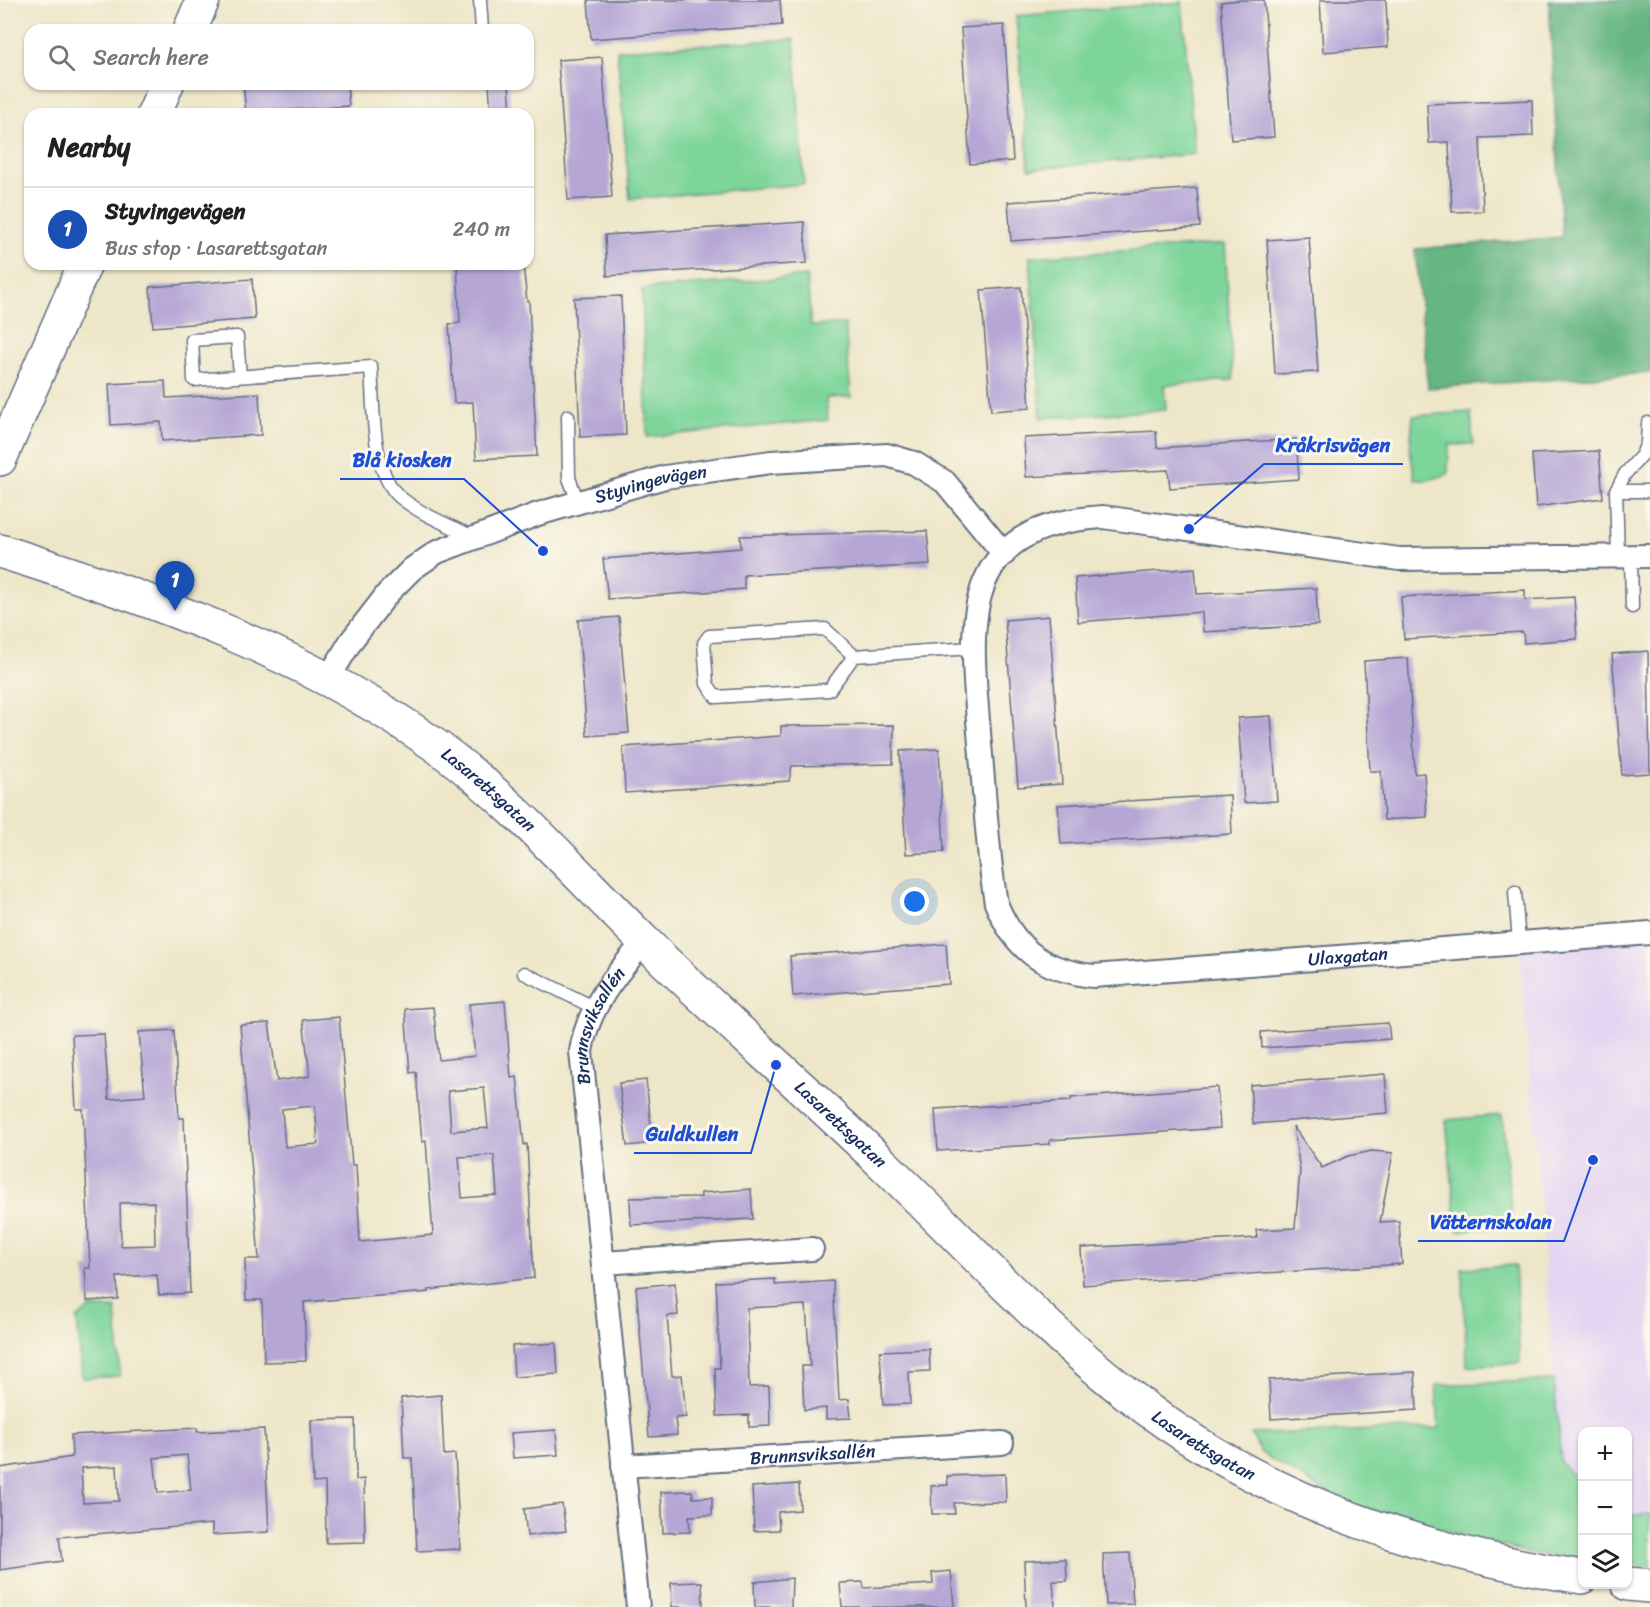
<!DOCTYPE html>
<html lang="en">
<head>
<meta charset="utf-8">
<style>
	:root { --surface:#fff; --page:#f6f6f6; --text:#202124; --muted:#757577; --line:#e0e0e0; --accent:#1f6fb2 }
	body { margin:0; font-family:Sriracha,sans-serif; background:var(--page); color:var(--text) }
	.controls { position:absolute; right:18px; bottom:18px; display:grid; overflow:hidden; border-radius:12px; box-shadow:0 2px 4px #0004 }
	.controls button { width:54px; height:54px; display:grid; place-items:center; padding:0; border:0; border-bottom:2px solid var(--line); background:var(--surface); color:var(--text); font:30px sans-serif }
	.you { position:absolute; left:915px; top:902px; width:21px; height:21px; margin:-15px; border:4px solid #fff; border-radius:50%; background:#1a73e8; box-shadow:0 0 0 9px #1a73e833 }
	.badge { display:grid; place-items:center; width:39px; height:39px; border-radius:50%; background:var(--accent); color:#fff; font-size:20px; font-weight:700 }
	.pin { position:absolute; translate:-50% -50px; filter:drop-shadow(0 2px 3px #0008) }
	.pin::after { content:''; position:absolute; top:32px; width:21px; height:18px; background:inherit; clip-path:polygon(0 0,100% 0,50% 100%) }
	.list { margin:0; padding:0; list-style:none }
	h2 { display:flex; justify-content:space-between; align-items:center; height:78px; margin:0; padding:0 24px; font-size:26px }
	h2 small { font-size:20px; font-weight:400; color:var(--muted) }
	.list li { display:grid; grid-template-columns:39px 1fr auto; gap:18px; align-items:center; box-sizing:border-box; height:84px; padding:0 24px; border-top:2px solid var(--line) }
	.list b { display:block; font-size:22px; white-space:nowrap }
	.list p { margin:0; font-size:20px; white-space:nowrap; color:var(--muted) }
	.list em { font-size:20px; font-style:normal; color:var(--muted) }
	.icon { flex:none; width:33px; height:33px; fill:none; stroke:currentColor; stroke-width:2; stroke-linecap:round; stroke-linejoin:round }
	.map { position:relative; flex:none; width:1650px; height:1607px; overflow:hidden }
	.search { position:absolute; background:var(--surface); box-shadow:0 2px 4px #0004; left:24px; top:24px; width:510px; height:66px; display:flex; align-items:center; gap:15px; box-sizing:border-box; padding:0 21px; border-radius:18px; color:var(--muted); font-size:22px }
	.panel { position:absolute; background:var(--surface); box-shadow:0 2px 4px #0004; left:24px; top:108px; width:510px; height:162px; border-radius:18px }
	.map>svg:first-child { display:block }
	.built { fill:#e4d3f2 }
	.green { fill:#7ed59a; stroke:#4c827c; stroke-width:1.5 }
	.forest { fill:#66b682; stroke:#407270; stroke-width:1.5 }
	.building { fill:#b5a6d5; fill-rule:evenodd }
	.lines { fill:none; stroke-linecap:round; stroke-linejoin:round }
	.lane-casing { stroke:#646f83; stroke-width:15 }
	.street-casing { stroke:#646f83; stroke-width:26 }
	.secondary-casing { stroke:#646f83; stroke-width:36 }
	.lane { stroke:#fff; stroke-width:12 }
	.street { stroke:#fff; stroke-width:22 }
	.secondary { stroke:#fff; stroke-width:33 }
	.labels { text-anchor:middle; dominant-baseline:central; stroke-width:6; stroke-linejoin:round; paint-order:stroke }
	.street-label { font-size:18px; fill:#1b2f5e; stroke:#fbf7ec }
	.leader { fill:none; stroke:#1d4ed8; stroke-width:2 }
	.callout-dot { fill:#1d4ed8; stroke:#fbf7ec; stroke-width:2 }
	.callout-label { font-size:20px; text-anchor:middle; font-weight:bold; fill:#1d4ed8; stroke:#fbf7ec; stroke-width:6; stroke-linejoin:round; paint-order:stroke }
</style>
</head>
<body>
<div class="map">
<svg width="1650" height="1607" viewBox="0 0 1650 1607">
	<rect width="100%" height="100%" fill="#fbf7ec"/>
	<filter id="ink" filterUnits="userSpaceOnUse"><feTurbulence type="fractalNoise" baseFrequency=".0167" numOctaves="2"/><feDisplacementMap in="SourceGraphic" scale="12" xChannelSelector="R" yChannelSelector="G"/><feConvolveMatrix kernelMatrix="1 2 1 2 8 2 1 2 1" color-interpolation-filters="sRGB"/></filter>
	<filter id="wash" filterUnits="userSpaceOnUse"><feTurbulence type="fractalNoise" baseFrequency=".008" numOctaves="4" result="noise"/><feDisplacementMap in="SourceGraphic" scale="24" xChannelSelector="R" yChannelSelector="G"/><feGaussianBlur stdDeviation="1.35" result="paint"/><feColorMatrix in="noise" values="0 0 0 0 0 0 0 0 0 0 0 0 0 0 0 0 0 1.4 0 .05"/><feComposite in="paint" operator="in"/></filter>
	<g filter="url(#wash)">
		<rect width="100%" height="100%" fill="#ede6c8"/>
		<path class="built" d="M1650,930V1514L1628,1516V1432H1582V1486L1561,1463L1519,940Z"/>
		<g class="green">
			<path d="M1182,2L1195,154L1029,169L1016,16Z"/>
			<path d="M794,39L804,184L630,199L617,50Z"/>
			<path d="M1225,244L1233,380L1164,385L1166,410L1041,418L1030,257Z"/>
			<path d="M807,276L811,326L845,324L851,397L826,398L828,420L647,437L642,289Z"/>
			<path d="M1471,412L1473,444L1449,445L1448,474L1429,480H1415L1410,450L1413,416Z"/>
			<path d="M1502,1115L1513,1226L1457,1231L1446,1120Z"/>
			<path d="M1515,1265L1520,1363L1467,1366L1462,1268Z"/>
			<path d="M90,1308H116L120,1376L82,1378L77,1319Z"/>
			<path d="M1554,1380L1561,1463L1582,1486V1559L1529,1553L1345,1503L1261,1453L1251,1434L1439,1428L1436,1385Z"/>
			<path d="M1650,1514V1567L1628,1564V1516Z"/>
		</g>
		<path class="forest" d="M1549,0H1650V373L1428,388L1415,249L1562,237Z"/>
		<g id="blocks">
			<g class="building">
				<path d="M588,0H780L782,25L591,39Z"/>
				<path d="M1241,0H1264L1274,137L1231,140L1221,2Z"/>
				<path d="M1320,0H1386L1388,47L1323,52Z"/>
				<path d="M1004,25L1013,161L970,164L961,28Z"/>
				<path d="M602,57L612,197L568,200L558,60Z"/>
				<path d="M243,84H347L349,106L246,113Z"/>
				<path d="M489,84H509L511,114H491Z"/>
				<path d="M1532,100L1533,136L1480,138L1483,211L1452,212L1449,142L1429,143L1427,104Z"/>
				<path d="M1197,188L1200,227L1011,241L1008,202Z"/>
				<path d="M804,222L807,263L607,276L605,235Z"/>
				<path d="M1309,237L1318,372L1275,374L1267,240Z"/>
				<path d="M457,264H523L527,301H529L537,456L476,459L473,402L454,403L449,324L460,323Z"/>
				<path d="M252,279L255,319L153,327L150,287Z"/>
				<path d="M1021,287L1030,408L991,411L981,290Z"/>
				<path d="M621,296L626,435L580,437L574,298Z"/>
				<path d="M165,381L166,398L259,393L261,435L162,441L161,422L111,425L109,384Z"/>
				<path d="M1156,431L1157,448L1296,439L1299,479L1170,488L1168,470L1026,477L1024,438Z"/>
				<path d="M1599,451L1603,498L1536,507L1532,454Z"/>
				<path d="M927,531L930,565L744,575V589L608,599L603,559L741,548L740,536Z"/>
				<path d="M1195,568L1197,594L1316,588L1318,625L1203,632L1202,612L1078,622L1075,578Z"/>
				<path d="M1525,590V600L1574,597L1577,639L1524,643L1523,632L1404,639L1401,597Z"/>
				<path d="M1049,616L1062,784L1018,787L1005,620Z"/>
				<path d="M619,617L629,733L587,736L578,620Z"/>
				<path d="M1648,651L1650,773L1622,775L1612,654Z"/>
				<path d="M1408,658L1415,774L1424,773L1427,817L1384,820L1381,771H1370L1364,661Z"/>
				<path d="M1271,716L1277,801L1244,803L1238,718Z"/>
				<path d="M894,725L893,764L792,766L789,781L625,793L623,747L781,736V726Z"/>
				<path d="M939,749L944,852L906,854L900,751Z"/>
				<path d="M1230,795L1232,834L1061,844L1058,805Z"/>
				<path d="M946,944L949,984L793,996L790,956Z"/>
				<path d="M505,1001L511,1078L517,1077L524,1145L527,1144L534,1278L428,1290L429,1292L304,1302L306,1361L264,1362L262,1300H246L245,1259H259L240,1025L269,1023L277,1081L310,1076L303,1020L339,1017L352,1165H356L360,1242L433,1235L426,1141L422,1142L416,1072L410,1073L405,1009L433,1007L439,1060L475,1056L469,1004ZM484,1088L488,1128L451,1131L448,1091ZM315,1106L318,1144L285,1147L282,1109ZM494,1155L497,1195L462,1198L459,1157Z"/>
				<path d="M1388,1023L1390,1039L1262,1048L1261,1032Z"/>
				<path d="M174,1030L179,1118H184L190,1293L159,1295L157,1275L117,1277L118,1299L87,1301L85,1268H90L83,1109H76L72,1035L104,1034L109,1099L145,1096L139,1032ZM154,1202L155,1245L121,1246L120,1203Z"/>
				<path d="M1385,1074L1388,1113L1253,1124L1250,1085Z"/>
				<path d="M646,1080L653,1143L627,1146L619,1083Z"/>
				<path d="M1217,1087L1220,1128L1050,1140V1144L938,1151L935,1109L1071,1101V1098Z"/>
				<path d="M1293,1126L1322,1168L1348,1156L1372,1151L1393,1153L1380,1222L1399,1221L1402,1264L1083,1285L1081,1248L1257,1238L1256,1230L1295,1228L1300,1170Z"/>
				<path d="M751,1189L753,1219L631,1225L630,1198L701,1197V1193Z"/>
				<path d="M775,1279V1285L833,1281L839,1400L849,1399L851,1418L826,1419V1408L804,1410L802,1366H810L806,1305L747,1308L749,1387L769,1386L770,1426L749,1427V1415L717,1416L715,1368H720L716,1282Z"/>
				<path d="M675,1283L678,1315L667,1316L672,1376L682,1375L686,1417L675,1418L677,1435L649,1437L636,1287Z"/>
				<path d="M556,1343L558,1374L514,1377L512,1346Z"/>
				<path d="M929,1349L930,1371L909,1372L910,1404L883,1405L880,1351Z"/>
				<path d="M1415,1372L1417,1410L1271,1419L1269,1380Z"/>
				<path d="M441,1395L444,1455L455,1454L460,1549L417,1551L412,1458H404L401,1398Z"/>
				<path d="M355,1419L356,1480L364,1479L365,1542L326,1543L325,1482L313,1483L311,1420Z"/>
				<path d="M197,1428V1432L264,1429L269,1532L212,1535V1524L59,1537L62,1561L0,1570V1468L72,1457L71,1435ZM187,1455L191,1490L158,1493L154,1458ZM117,1466L119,1501L83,1503L81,1468Z"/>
				<path d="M556,1430L558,1455L513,1458L511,1433Z"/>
				<path d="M1005,1474L1006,1502L954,1503L955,1514H932L931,1486L948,1485L947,1476Z"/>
				<path d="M799,1484L800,1510L778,1512L779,1530L754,1531L752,1487Z"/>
				<path d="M692,1491L693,1498L712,1497V1515L689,1516L690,1532L663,1533L661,1492Z"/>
				<path d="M562,1504L566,1531L527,1536L524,1509Z"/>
				<path d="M1130,1553L1133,1604L1106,1605L1103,1554Z"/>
				<path d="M1066,1559L1067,1581H1053L1055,1607H1026L1024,1561Z"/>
				<path d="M951,1571L954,1607H842L840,1583L863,1582L864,1588L933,1584L932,1573Z"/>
				<path d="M792,1578L791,1607H755L754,1582Z"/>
				<path d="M702,1582L703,1607H672L671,1583Z"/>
			</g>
		</g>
	</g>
	<g filter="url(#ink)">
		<use href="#blocks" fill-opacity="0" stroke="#646f83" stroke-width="1.5"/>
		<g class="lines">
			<defs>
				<g id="lane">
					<path d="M480,0L482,30"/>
					<path d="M240,376L237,337L192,340L194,380L371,367C374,404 370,473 401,498C422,515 449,525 473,537"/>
					<path d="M568,416L569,478L578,502"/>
					<path d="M1616,491H1650"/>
					<path d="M1618,556L1616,491L1625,474L1642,455L1647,443L1648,423"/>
					<path d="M1631,556L1632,607"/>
					<path d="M854,656L829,690L716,697L707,684L704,643L709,636L825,629L854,656L972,648"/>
					<path d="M1515,892L1519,942"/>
					<path d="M524,973L595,1008"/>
				</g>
				<g id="street">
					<path id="s1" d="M1650,556L1399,559L1103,517C951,526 971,631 980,744C985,797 987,851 996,903C1015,950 1043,970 1093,976L1650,933"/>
					<path id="s2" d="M328,679L351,641L388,593L412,569L437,552L538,514L665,477L771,462L887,455L914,463L945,482L1004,554"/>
					<path d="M603,1263L812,1249"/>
					<path id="s3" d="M623,1466L1002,1443"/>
					<path id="s4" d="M638,1607L581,1052C587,1008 616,974 644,942"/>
				</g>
				<g id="secondary">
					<path d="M190,30L203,0"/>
					<path d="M154,114L167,84"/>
					<path d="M0,459L85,264"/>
					<path id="s5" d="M0,551C153,599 308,654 439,748C515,804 576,874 643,940C721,1017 804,1088 883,1164C964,1242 1041,1327 1130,1396C1260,1499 1420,1552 1582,1577"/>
					<path d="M1628,1584L1650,1586"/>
				</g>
			</defs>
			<use href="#lane" class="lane-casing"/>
			<use href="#street" class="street-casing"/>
			<use href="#secondary" class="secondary-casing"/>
			<use href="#lane" class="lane"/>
			<use href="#street" class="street"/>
			<use href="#secondary" class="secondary"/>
		</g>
	</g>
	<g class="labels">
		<g class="street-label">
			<text stroke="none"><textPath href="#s2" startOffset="394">Styvingevägen</textPath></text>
			<text stroke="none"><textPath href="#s5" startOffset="548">Lasarettsgatan</textPath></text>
			<text stroke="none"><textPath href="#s1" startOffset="1401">Ulaxgatan</textPath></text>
			<text stroke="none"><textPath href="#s4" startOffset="588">Brunnsviksallén</textPath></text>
			<text stroke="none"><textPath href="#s5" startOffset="1034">Lasarettsgatan</textPath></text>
			<text stroke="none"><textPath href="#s5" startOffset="1520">Lasarettsgatan</textPath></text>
			<text stroke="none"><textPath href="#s3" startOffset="190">Brunnsviksallén</textPath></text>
		</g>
	</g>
	<path class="leader" d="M1189 529L1264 464H1403M543 551L464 479H340M776 1065L751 1153H634M1593 1160L1564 1241H1418"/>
	<g class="callout-dot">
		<circle cx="1189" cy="529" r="6"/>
		<circle cx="543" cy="551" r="6"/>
		<circle cx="776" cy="1065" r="6"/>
		<circle cx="1593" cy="1160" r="6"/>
	</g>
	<g class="callout-label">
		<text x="1333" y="452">Kråkrisvägen</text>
		<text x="402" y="467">Blå kiosken</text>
		<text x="692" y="1141">Guldkullen</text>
		<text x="1491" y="1229">Vätternskolan</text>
	</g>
</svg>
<div class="controls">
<button>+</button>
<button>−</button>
<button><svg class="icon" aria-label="layers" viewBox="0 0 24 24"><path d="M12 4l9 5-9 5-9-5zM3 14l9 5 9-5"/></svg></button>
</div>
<div class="you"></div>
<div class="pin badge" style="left:175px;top:611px;background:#1a4fb4">1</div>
<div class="search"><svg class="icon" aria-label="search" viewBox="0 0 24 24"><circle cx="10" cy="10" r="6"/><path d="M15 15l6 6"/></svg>Search here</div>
<section class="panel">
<h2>Nearby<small></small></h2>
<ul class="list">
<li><span class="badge" style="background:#1a4fb4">1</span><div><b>Styvingevägen</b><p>Bus stop · Lasarettsgatan</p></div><em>240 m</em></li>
</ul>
</section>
</div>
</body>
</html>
